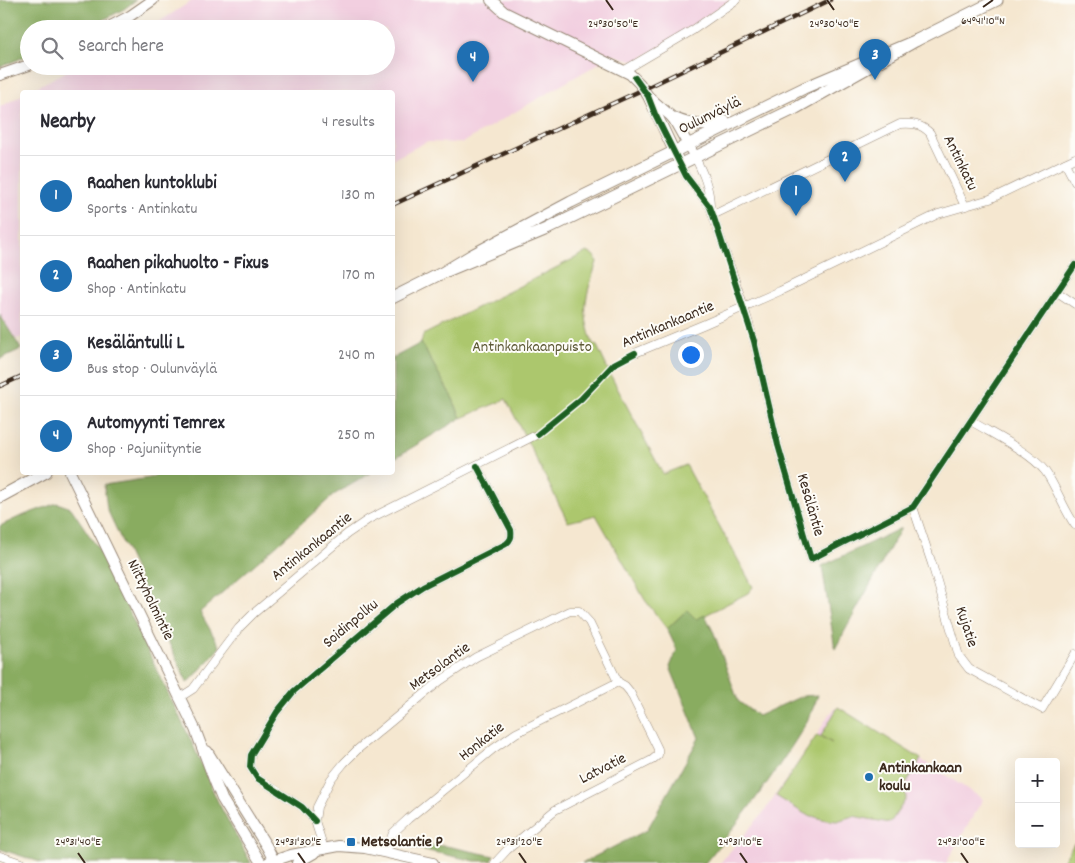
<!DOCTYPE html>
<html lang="en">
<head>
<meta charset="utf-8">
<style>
	:root { --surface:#fff; --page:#f2f2f3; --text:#2b2b33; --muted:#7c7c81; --line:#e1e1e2; --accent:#1f6fb2 }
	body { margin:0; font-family:Dekko,sans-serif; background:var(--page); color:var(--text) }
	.controls { position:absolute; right:15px; bottom:15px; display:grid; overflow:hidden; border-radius:5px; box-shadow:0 5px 20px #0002 }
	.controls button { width:45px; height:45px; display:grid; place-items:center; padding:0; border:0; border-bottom:1px solid var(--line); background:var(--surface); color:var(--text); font:25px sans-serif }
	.you { position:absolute; left:690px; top:354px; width:18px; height:18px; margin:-12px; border:4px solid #fff; border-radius:50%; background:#1a73e8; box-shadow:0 0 0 8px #1a73e833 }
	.badge { display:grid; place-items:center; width:32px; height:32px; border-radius:50%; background:var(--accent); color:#fff; font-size:16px; font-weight:700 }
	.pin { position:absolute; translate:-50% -41px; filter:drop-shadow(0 1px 2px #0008) }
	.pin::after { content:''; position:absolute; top:26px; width:18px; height:15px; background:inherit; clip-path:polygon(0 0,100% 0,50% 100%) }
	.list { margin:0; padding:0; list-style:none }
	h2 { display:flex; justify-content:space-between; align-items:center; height:65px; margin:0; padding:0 20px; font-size:21px }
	h2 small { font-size:16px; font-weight:400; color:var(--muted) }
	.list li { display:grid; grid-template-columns:32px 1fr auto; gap:15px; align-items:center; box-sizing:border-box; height:80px; padding:0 20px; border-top:1px solid var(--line) }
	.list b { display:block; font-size:19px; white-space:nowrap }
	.list p { margin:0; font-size:16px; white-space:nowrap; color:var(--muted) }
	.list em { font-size:16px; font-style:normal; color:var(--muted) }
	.icon { flex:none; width:28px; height:28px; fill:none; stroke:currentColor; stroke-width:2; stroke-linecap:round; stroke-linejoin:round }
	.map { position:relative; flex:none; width:1075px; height:863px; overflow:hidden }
	.search { position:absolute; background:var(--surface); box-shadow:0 5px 20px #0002; left:20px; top:20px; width:375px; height:55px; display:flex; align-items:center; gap:12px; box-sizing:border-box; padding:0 18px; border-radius:28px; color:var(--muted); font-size:19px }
	.panel { position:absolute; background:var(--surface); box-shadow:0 5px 20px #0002; left:20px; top:90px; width:375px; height:385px; border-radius:5px }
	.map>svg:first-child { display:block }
	.built { fill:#f2cfe0 }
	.green { fill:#acc76d; stroke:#747846 }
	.forest { fill:#89ac60; stroke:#626b3f }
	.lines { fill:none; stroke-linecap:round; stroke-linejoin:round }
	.minor-casing { stroke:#988877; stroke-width:9 }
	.tertiary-casing { stroke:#988877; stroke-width:12 }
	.secondary-casing { stroke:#988877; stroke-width:13 }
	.minor { stroke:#fff; stroke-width:8 }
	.tertiary { stroke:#fff; stroke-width:10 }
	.secondary { stroke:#fff; stroke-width:11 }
	.rail-casing { stroke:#3b2a1e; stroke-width:4.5 }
	.rail { stroke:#fdfcf7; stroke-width:2.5; stroke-dasharray:8; stroke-linecap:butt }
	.cycleway-casing { stroke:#fdfcf7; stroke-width:9 }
	.cycleway { stroke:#1b5e20; stroke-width:6 }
	.ticks { fill:none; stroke:#3b2a1e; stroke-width:2 }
	.poi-dot { fill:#1f6fb2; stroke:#fdfcf7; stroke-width:2 }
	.labels { text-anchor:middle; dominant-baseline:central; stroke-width:4; stroke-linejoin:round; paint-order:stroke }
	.street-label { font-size:16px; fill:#3b2a1e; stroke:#fdfcf7 }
	.park-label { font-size:16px; fill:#5d5936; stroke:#fdfcf7 }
	.poi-label { font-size:16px; font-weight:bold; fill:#3b2a1e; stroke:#fdfcf7; text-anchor:start }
	.ticks-label { font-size:12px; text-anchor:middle; fill:#3b2a1e; stroke:#fdfcf7; stroke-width:4; stroke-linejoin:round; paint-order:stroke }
</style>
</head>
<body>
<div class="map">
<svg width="1075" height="863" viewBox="0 0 1075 863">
	<rect width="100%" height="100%" fill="#fdfcf7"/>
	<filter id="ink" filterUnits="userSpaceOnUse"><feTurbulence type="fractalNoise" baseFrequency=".02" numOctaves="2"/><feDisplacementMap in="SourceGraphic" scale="10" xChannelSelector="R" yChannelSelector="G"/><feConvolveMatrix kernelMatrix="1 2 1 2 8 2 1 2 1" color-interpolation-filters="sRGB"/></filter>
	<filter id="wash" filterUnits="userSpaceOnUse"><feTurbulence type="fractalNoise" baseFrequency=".0096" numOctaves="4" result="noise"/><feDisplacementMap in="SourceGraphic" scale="20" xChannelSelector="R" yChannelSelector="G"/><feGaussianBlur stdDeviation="1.12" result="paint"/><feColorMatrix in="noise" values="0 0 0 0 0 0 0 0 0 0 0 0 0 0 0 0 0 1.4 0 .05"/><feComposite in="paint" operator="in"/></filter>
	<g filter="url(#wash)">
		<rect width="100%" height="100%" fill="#f5e7d0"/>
		<g class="built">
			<path d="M193,0H730L659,48L636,61L613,55L462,143L426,142L393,159L392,92H27L77,66H386V29H148Z"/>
			<path d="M22,95V337L16,339L0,315V107Z"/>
			<path d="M838,707L983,799L946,863H720L763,813L817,735L829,714Z"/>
		</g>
		<g class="green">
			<path d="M587,252L595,256L597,262C586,296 580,309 593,344L597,346L613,380L663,474L686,465L753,587L748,593L696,620L686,611L667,629L645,600L596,515L568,522L506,399L461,418L453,399L421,343L423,335Z"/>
			<path d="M838,707L921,759L905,785L906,799L890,823L853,816L837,821L826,820L805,814L776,796L817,735L832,743L821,736Z"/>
			<path d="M1075,842V863H1068L1064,860Z"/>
		</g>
		<g class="forest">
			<path d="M0,0H136L124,9L86,29H29V55L0,67Z"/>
			<path d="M0,315L21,349L0,359Z"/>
			<path d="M421,343L453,399L461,418L393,459V358Z"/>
			<path d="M161,473H371L335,494L200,612L220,647L194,677L187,682L107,509L104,485L150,478Z"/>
			<path d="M57,503L71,508L101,553L193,745L218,802L251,863H43L0,849V526L19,517Z"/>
			<path d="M901,528L835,649L822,566Z"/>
			<path d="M687,610L696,619L705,615L714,633L738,701L758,716L802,696L818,695C810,719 800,734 786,755C761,793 734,828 705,863H582L647,830L699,738L670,667L677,650L667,629Z"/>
			<path d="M396,844L446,846L494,856L491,861H475Z"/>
		</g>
	</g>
	<g filter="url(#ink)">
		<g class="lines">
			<defs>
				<g id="minor">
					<path d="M625,70L693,30L736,0"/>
					<path d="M695,157C703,173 710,188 710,207"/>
					<path d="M1065,163L1075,182"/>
					<path d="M680,164L686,176L710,207L744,307L754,341L778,445L811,559L913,507L1075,265"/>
					<path d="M713,215L900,124C913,123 921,124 930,133L965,206"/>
					<path d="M1057,292L1075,304"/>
					<path d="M635,353L705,324L780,291L938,214L990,199L1075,158"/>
					<path d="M971,421C992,434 1030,452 1045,471C1057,488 1063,508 1075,525"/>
					<path d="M913,507L932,564L959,656L969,669L1042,709L1075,654"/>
					<path d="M179,698L193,689L239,628L254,613L347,534L369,519L538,434"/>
					<path d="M315,821L302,807L257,778L250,767L251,755L277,712L294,691L397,603L423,586L506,544C511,540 512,537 511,530L477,466"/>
					<path d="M324,849L315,821L317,807L331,779L344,763L358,749L440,681L476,657L570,611H579L589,622L618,682"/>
					<path d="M386,852L393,833L408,819L493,749L516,733L618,682"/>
					<path d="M0,856L21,863"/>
					<path d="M495,863L507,850L555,810L652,760L658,755V749L630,692L625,686L618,682"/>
				</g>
				<g id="tertiary">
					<path d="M491,0L504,12L630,74L640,84L648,96L680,164"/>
					<path d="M105,29L130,16L153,0"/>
					<path d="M0,75L29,65"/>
					<path d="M649,97L673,118L695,157"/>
					<path d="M70,472L195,729L215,782L222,799L261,863"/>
					<path d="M207,751L267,847L275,863"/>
					<path d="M267,863L291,855L339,846L365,848L433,863"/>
					<path d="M297,863L314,853"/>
				</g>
				<g id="secondary">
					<path d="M917,40L997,0"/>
					<path d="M673,118C691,126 706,127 724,121"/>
					<path d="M392,298L442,273L472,255L571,202L804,88L917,40L796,108L547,229L442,273"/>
					<path d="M0,497L46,472"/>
				</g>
			</defs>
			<use href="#minor" class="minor-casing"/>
			<use href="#tertiary" class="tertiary-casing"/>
			<use href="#secondary" class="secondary-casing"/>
			<use href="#minor" class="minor"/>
			<use href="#tertiary" class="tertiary"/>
			<use href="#secondary" class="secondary"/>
			<defs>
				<g id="rail">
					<path d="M392,205L644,89L830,0"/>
					<path d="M0,386L22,376"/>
				</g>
			</defs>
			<use href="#rail" class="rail-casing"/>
			<use href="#rail" class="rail"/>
			<defs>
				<g id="cycleway">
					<path d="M635,78L648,96L655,114L686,176L710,207L713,215L754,341L778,445L811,559L913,507L1075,265"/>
					<path d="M538,434L581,399L614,364L635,353"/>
					<path d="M315,821L302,807L257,778L250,767L251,755L277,712L294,691L397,603L423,586L506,544C511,540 512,537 511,530L477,466"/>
				</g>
			</defs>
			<use href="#cycleway" class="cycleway-casing"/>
			<use href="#cycleway" class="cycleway"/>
		</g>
	</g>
	<path class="ticks" d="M606,0L613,10M827,0L834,10M983,7L993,0M78,853L85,863M298,853L305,863M519,853L526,863M740,853L747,863M961,853L968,863"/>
	<g class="poi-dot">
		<circle cx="869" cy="777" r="5"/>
		<rect x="346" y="837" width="10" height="10" rx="2.5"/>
	</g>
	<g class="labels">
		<g class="street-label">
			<text transform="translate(710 116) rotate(-26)">Oulunväylä</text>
			<text transform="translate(960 163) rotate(64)">Antinkatu</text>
			<text transform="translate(668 325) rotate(-23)">Antinkankaantie</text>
			<text transform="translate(810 505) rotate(74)">Kesäläntie</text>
			<text transform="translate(312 547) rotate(-39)">Antinkankaantie</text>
			<text transform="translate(150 600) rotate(64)">Niittyholmintie</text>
			<text transform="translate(351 624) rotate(-40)">Soidinpolku</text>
			<text transform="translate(966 627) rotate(72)">Kujatie</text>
			<text transform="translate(440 667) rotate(-36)">Metsolantie</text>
			<text transform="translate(482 742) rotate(-38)">Honkatie</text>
			<text transform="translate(603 769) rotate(-27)">Latvatie</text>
		</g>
		<g class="park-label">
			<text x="532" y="347">Antinkankaanpuisto</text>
		</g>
		<g class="poi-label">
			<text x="879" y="768">Antinkankaan<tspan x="879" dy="18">koulu</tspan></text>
			<text x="361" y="842">Metsolantie P</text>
		</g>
	</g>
	<g class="ticks-label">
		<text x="983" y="24">64°41'10"N</text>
		<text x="834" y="27">24°30'40"E</text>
		<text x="613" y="27">24°30'50"E</text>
		<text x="78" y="845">24°31'40"E</text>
		<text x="298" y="845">24°31'30"E</text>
		<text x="519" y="845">24°31'20"E</text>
		<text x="740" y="845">24°31'10"E</text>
		<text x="961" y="845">24°31'00"E</text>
	</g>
</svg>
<div class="controls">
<button>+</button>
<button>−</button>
</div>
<div class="you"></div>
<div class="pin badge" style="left:796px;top:216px">1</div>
<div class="pin badge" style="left:845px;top:182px">2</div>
<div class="pin badge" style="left:875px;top:80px">3</div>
<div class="pin badge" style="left:473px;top:82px">4</div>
<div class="search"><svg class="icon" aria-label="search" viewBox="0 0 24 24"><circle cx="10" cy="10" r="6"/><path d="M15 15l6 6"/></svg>Search here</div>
<section class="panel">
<h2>Nearby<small>4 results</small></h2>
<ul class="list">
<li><span class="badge">1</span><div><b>Raahen kuntoklubi</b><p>Sports · Antinkatu</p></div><em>130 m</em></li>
<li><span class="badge">2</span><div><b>Raahen pikahuolto - Fixus</b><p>Shop · Antinkatu</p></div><em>170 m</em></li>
<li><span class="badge">3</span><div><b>Kesäläntulli L</b><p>Bus stop · Oulunväylä</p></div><em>240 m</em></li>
<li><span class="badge">4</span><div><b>Automyynti Temrex</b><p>Shop · Pajuniityntie</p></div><em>250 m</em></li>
</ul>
</section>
</div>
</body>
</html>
